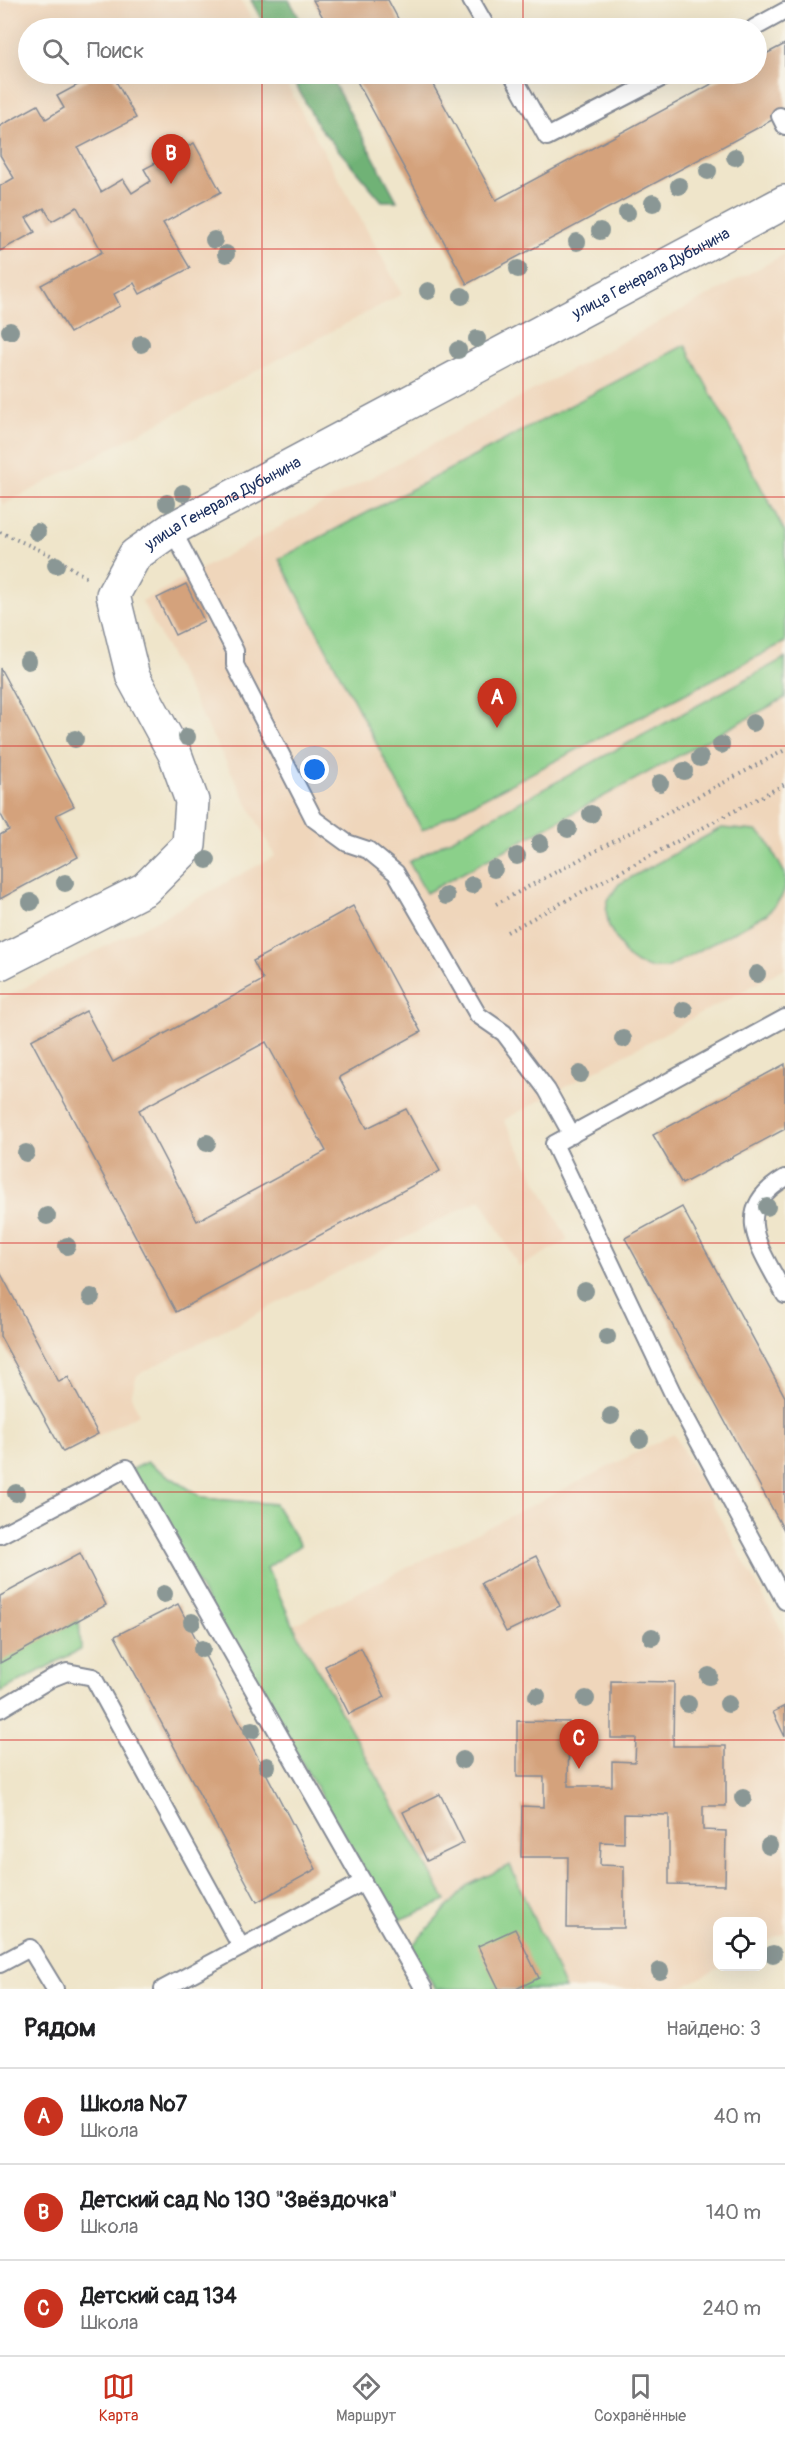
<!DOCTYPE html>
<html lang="ru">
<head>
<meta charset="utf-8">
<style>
	:root { --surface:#fff; --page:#f6f6f6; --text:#202124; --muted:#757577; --line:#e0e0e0; --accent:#c8321e }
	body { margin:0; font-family:Pangolin,sans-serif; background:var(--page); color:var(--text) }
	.controls { position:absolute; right:18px; bottom:18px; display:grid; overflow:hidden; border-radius:12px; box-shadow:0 6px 24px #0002 }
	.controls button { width:54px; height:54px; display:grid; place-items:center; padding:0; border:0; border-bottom:2px solid var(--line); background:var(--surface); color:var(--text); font:30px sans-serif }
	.you { position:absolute; left:315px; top:770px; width:21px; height:21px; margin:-15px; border:4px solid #fff; border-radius:50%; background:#1a73e8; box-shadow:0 0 0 9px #1a73e833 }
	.badge { display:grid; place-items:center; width:39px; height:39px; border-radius:50%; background:var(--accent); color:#fff; font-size:20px; font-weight:700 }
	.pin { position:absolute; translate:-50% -50px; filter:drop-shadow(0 2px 3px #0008) }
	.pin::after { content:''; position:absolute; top:32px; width:21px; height:18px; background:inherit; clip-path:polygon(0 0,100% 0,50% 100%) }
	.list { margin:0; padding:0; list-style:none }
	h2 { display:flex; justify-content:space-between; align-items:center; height:78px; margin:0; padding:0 24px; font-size:26px }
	h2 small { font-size:20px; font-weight:400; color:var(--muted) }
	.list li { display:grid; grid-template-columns:39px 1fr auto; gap:18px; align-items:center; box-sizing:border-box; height:96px; padding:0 24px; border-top:2px solid var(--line) }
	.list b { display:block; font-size:22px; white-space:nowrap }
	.list p { margin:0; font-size:20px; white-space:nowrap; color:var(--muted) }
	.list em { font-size:20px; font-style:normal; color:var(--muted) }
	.icon { flex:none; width:33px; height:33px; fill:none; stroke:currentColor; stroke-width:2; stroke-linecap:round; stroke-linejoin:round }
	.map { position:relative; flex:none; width:785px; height:1989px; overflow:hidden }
	.search { position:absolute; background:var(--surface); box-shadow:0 6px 24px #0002; left:18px; right:18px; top:18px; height:66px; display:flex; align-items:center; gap:15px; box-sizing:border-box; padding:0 21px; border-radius:33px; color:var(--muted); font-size:22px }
	.sheet { height:366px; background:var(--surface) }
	nav { display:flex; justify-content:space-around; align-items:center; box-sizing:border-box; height:84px; border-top:2px solid var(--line); background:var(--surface); font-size:16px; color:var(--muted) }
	nav a { display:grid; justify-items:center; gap:3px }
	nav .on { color:var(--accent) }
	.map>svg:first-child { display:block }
	.built { fill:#efd6bb }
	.green { fill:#8bd08a; stroke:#538074; stroke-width:1.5 }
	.forest { fill:#70b276; stroke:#46706a; stroke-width:1.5 }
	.building { fill:#d4a27b; fill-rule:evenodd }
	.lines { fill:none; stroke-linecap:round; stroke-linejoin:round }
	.service-casing { stroke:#858a94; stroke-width:20 }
	.minor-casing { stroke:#858a94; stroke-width:36 }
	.path { stroke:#858a94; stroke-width:4; stroke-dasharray:1.5 4.5; stroke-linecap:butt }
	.service { stroke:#fff; stroke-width:16 }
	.minor { stroke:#fff; stroke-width:33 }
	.tree { fill:#8a9795 }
	.grid { fill:none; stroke:#d62828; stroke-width:1.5; stroke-opacity:0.55 }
	.labels { text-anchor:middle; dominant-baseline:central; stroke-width:4.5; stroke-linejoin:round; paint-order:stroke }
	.street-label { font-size:16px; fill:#1b2f5e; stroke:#f7f3e8 }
</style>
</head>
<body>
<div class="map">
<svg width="785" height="1989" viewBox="0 0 785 1989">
	<rect width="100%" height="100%" fill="#f7f3e8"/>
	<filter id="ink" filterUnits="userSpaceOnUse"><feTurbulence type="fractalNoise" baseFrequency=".0167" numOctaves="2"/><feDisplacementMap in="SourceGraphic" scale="12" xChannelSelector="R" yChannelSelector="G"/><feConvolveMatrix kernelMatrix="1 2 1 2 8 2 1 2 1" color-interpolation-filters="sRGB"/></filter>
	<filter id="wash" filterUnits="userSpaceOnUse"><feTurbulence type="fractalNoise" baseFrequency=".008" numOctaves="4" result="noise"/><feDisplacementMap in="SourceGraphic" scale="24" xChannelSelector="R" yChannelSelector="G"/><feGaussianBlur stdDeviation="1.35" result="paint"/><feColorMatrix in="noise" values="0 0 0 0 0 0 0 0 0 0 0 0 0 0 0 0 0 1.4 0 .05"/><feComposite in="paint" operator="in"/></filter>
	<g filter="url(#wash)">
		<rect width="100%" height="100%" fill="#efe5ca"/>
		<g class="built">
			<path d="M0,0H241L256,28H28V74H281L402,294L3,505L0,499Z"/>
			<path d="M785,254V968L504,1120L568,1240L519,1267L481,1199L137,1375L131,1396L139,1414L63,1454L0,1339V1000L167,915L275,856L142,601Z"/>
			<path d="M674,1434L785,1636V1932L763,1944L762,1922H718V1966L721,1967L679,1989H494L293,1625Z"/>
		</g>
		<g class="green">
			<path d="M685,345L785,532V642L422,830L279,559Z"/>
			<path d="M785,658V698L426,893L409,862Z"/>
			<path d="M721,828L756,831L766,839L785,874V888L781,898L767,914L667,968H650L637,964L627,957L609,927L606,910L608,900L619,884Z"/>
			<path d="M147,1462L203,1498L275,1504L300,1545L267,1568L293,1625L446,1901L395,1922L131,1470Z"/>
			<path d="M79,1620L81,1649L0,1692V1659Z"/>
			<path d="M510,1865L565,1989H436L410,1948L468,1885Z"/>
		</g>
		<g class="forest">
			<path d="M251,0H289L305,28H266Z"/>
			<path d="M290,74H329L397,201H382L319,127Z"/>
		</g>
		<g id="blocks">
			<g class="building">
				<path d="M313,0H388L403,28H329Z"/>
				<path d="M785,44V113L467,284L353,74H427L496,200L730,74H756V59Z"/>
				<path d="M98,74H112L136,118L78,148L101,192L123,179L132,193L151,181L144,169L194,143L221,192L163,223L190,268L140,294L134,283L114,294L120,306L70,333L41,285L102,252L77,207L52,221L44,208L26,218L35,232L0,251V186L14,178L0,155V126L38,105L46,119L64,108L57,96Z"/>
				<path d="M186,584L204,621L175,635L157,598Z"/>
				<path d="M0,668L74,806L56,815L78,857L0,899V835L9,830L0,813Z"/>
				<path d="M353,906L421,1032L339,1077L367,1128L406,1109L440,1171L176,1312L31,1040L86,1011L113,1062L263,980L253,961ZM266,1042L326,1151L197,1221L139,1110Z"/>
				<path d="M785,1064V1129L682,1184L653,1135Z"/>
				<path d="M682,1207L785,1397V1532L625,1238Z"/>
				<path d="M0,1272L59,1382L68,1377L98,1434L63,1452L0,1336Z"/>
				<path d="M80,1553L106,1605L0,1663V1596Z"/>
				<path d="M536,1556L560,1606L506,1632L481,1583Z"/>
				<path d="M178,1604L316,1869L257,1902L115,1636Z"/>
				<path d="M361,1648L385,1697L349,1714L325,1666Z"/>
				<path d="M611,1681L674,1682L673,1746H726V1806H703V1830L726,1831L725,1885L669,1884V1815L624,1814V1843L601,1842L600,1865L624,1866V1928H567L568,1857H521L522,1806L544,1807V1777H517V1721L569,1722L568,1786H612V1761L635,1762L636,1738H611Z"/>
				<path d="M785,1706V1737L773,1712Z"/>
				<path d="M440,1794L464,1843L427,1861L403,1812Z"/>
				<path d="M515,1929L539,1978L516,1989H499L478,1946Z"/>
			</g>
		</g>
	</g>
	<g filter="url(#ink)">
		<use href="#blocks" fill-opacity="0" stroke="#858a94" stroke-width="1.5"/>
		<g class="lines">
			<defs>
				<g id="service">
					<path d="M471,0L487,28"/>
					<path d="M754,28L785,11"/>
					<path d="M512,74L547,137L669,74"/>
					<path d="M780,116L785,126"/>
					<path d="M172,529L235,651V665L314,819L347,843L368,850L396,873L478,1015L504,1033L547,1090L572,1135"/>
					<path d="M785,1018L554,1144L674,1396L785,1601"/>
					<path d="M785,1178C728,1211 762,1250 785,1295"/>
					<path d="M0,1535L127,1468L424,1989"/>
					<path d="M0,1709L52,1678L67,1672L93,1677L241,1947"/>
					<path d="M0,1964L30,1948L55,1989"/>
					<path d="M163,1989L363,1882"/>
				</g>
				<g id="minor">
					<path id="s1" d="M0,963L145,889L189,845L192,801L175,754L133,677L113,595L135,555L172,529L785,202"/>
				</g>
			</defs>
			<use href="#service" class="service-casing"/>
			<use href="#minor" class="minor-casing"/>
			<g class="path">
				<path d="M0,532L55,557L87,578"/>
				<path d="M496,904L785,750"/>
				<path d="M507,932L785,784"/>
			</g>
			<use href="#service" class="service"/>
			<use href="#minor" class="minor"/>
		</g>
		<g class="tree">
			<circle cx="735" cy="157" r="9"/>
			<circle cx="708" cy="171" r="9"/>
			<circle cx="679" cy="186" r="9"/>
			<circle cx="653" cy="203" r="9"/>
			<circle cx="627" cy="213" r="9"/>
			<circle cx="600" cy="231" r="9"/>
			<circle cx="214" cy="240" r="9"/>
			<circle cx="577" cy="242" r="9"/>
			<circle cx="226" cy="254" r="9"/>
			<circle cx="518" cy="269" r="9"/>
			<circle cx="428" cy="291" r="9"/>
			<circle cx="462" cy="296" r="9"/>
			<circle cx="10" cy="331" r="9"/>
			<circle cx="477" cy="339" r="9"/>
			<circle cx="141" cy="344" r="9"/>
			<circle cx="458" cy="350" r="9"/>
			<circle cx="183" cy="493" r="9"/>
			<circle cx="167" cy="503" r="9"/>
			<circle cx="37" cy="532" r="9"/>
			<circle cx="56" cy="565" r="9"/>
			<circle cx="28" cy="661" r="9"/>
			<circle cx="753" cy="723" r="9"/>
			<circle cx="187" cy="737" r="9"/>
			<circle cx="75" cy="739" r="9"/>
			<circle cx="721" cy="745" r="9"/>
			<circle cx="700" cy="758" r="9"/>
			<circle cx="684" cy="771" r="9"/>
			<circle cx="660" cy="783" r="9"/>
			<circle cx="591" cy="814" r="9"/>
			<circle cx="568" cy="829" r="9"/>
			<circle cx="540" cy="843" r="9"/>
			<circle cx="517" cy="856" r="9"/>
			<circle cx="207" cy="860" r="9"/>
			<circle cx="494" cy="869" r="9"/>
			<circle cx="65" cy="883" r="9"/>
			<circle cx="472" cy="885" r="9"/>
			<circle cx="446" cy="896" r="9"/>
			<circle cx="31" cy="902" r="9"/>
			<circle cx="757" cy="974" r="9"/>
			<circle cx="684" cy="1010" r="9"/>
			<circle cx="623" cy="1039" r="9"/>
			<circle cx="580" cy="1074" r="9"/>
			<circle cx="207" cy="1143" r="9"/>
			<circle cx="26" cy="1153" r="9"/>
			<circle cx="767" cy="1207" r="9"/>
			<circle cx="47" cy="1216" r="9"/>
			<circle cx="67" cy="1246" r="9"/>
			<circle cx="585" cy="1291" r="9"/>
			<circle cx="91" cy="1297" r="9"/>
			<circle cx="607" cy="1337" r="9"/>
			<circle cx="611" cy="1416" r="9"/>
			<circle cx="640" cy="1439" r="9"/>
			<circle cx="16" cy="1493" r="9"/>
			<circle cx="164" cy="1594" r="9"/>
			<circle cx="192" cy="1622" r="9"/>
			<circle cx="652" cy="1637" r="9"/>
			<circle cx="202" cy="1649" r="9"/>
			<circle cx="709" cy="1676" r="9"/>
			<circle cx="537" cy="1696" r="9"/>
			<circle cx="586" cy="1699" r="9"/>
			<circle cx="688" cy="1704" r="9"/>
			<circle cx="728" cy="1704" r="9"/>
			<circle cx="252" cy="1730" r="9"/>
			<circle cx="463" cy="1760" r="9"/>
			<circle cx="267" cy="1766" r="9"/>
			<circle cx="743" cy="1798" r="9"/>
			<circle cx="769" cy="1846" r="9"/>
			<circle cx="773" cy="1954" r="9"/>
			<circle cx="660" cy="1971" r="9"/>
		</g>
	</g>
	<path class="grid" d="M262,0V28M523,0V28M262,74V1989M523,74V1989M0,249H785M0,497H785M0,746H785M0,994H785M0,1243H785M0,1492H785M0,1740H785"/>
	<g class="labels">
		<g class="street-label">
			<text stroke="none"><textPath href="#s1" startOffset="1125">улица Генерала Дубынина</textPath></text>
			<text stroke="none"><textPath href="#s1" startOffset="639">улица Генерала Дубынина</textPath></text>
		</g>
	</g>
</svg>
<div class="controls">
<button><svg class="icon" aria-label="locate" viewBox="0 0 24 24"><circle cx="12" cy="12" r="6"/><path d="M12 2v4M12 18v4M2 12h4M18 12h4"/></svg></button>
</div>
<div class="you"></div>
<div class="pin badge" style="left:497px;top:728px">A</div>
<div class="pin badge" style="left:171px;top:184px">B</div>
<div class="pin badge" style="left:579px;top:1769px">C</div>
<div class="search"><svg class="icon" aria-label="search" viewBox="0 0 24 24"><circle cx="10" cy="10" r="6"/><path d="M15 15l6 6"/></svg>Поиск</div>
</div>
<section class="sheet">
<h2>Рядом<small>Найдено: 3</small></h2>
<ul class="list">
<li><span class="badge">A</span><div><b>Школа №7</b><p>Школа</p></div><em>40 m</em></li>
<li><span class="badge">B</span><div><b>Детский сад № 130 &quot;Звёздочка&quot;</b><p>Школа</p></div><em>140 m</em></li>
<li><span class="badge">C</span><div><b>Детский сад 134</b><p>Школа</p></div><em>240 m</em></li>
</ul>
</section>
<nav>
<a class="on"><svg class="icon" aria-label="map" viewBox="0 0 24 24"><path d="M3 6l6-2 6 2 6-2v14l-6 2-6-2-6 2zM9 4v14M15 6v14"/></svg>Карта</a>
<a><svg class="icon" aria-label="directions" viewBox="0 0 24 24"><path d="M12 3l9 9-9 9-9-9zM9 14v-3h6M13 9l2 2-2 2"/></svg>Маршрут</a>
<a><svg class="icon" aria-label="saved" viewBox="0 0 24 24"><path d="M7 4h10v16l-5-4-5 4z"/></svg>Сохранённые</a>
</nav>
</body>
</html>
